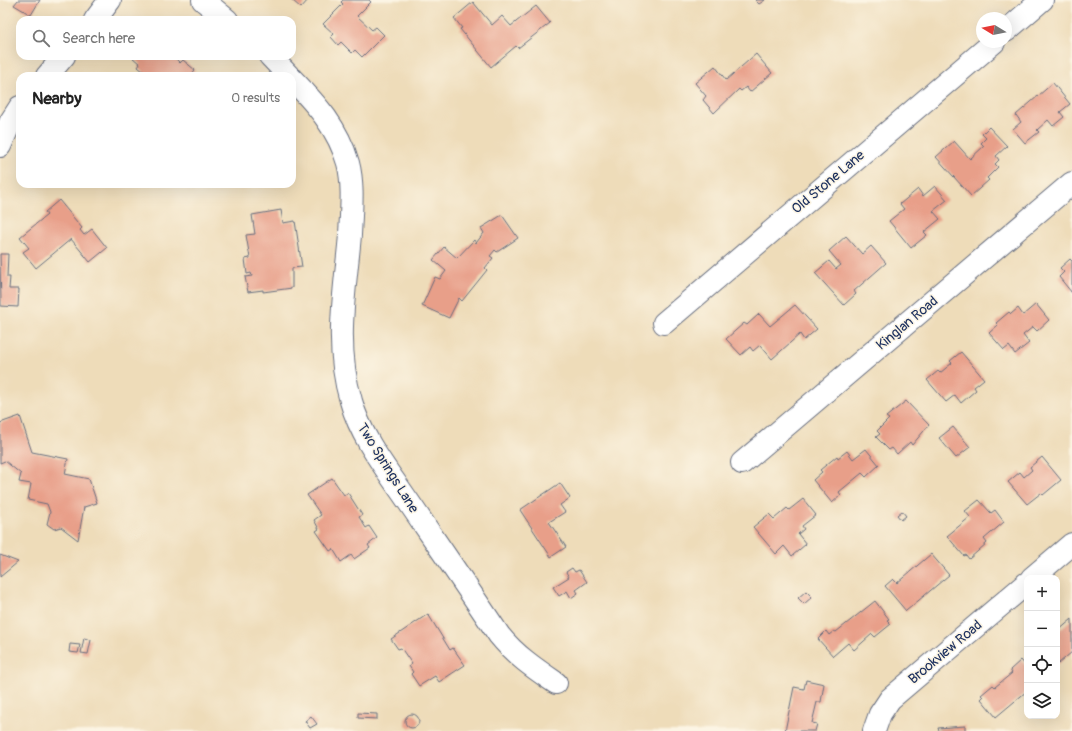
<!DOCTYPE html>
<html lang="en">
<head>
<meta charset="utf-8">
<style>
	:root { --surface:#fff; --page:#f2f2f2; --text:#222; --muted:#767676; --line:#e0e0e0 }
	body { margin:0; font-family:Pangolin,sans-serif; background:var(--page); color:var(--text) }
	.controls { position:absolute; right:12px; bottom:12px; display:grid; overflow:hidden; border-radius:8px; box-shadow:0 4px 16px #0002 }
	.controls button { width:36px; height:36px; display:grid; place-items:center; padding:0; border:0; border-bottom:1px solid var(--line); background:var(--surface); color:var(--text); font:20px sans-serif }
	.compass { position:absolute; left:976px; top:12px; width:36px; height:36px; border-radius:50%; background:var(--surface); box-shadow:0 4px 16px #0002; rotate:280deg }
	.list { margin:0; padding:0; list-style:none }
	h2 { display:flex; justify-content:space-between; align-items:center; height:52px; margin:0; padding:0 16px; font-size:17px }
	h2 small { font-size:13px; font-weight:400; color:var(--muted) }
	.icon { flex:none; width:22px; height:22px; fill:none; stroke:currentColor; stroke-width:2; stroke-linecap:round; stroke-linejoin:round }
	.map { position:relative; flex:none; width:1072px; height:731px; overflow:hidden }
	.search { position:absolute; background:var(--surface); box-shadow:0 4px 16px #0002; left:16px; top:16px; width:280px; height:44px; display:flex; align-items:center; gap:10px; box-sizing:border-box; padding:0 14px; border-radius:12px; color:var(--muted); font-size:15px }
	.panel { position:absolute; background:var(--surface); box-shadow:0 4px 16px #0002; left:16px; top:72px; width:280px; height:116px; border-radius:12px }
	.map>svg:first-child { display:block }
	.building { fill:#e89f89 }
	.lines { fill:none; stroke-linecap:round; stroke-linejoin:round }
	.minor-casing { stroke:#656c7e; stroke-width:24 }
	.minor { stroke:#fff; stroke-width:22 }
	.labels { text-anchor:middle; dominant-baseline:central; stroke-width:3; stroke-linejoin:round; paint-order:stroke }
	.street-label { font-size:14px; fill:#1b2f5e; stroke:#fcf5e5 }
</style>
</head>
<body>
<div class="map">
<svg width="1072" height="731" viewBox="0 0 1072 731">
	<rect width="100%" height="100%" fill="#fcf5e5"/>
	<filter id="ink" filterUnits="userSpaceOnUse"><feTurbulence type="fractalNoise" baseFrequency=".025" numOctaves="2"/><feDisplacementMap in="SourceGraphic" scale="8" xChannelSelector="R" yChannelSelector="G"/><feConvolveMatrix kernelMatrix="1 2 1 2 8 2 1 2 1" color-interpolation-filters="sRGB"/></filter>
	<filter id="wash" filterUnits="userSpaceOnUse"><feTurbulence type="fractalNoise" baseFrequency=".012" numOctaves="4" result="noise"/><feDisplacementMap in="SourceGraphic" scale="16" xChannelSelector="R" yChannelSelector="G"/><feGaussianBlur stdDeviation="0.9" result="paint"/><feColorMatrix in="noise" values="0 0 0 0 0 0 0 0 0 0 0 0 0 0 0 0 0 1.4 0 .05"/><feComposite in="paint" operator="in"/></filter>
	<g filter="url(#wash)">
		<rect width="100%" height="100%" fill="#eedcb9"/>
		<g id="blocks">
			<g class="building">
				<path d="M18,0H40L31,15L14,5Z"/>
				<path d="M292,0H308L301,8Z"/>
				<path d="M343,0H369L371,2L357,16L372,30L376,27L384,35L362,57L355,50L352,53L341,42L338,45L331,37L334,34L323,24L343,4L341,2Z"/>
				<path d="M755,0H765L759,4Z"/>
				<path d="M473,2L492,25L502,16L511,26L536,6L550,23L518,48L516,46L491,67L460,29L462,28L454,18Z"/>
				<path d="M756,54L772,73L750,92L746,87L741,91L739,89L714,113L703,100L706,96L695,83L715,66L726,80Z"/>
				<path d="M133,56H177L175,58L180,63L183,60L195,70L190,76H141L144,72L138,67L140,64L132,57Z"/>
				<path d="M1053,83L1070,104L1060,112L1064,117L1053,126L1048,120L1037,130L1039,132L1025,143L1013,129L1021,122L1016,115Z"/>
				<path d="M989,127L1007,146L996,156L999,160L995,164L998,167L987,178L989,180L971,196L936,157L954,141L970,159L984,146L981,143L986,138L982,134Z"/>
				<path d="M935,186L947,200L933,211L940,219L924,232L927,235L911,248L889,221L904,209L900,204L918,189L923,196Z"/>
				<path d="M59,200L82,228L80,230L84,235L92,229L107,248L90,262L71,239L36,268L23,252L29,248L20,237L47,215L45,212Z"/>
				<path d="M281,210L283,223L295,221L302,267L292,268V288L263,292V290L248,292L245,277L252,276L251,273L247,274L245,259L250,258L246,235L255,234L252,215Z"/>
				<path d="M502,215L518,238L497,252L495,250L490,256L493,258L485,268L487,270L462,301L459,298L449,318L422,306L435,277L440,279L446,271L433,260L444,247L457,258L474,240L476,243L484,233L481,228Z"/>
				<path d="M846,236L862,254L871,246L886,263L854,291L856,294L844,305L815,273L829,261L836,269L841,265L829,251Z"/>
				<path d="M0,254H8L7,277H10L9,289H19L18,307L1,306Z"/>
				<path d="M1070,259L1072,261V293L1059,277L1064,272L1060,268Z"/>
				<path d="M1036,304L1049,320L1037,331L1033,327L1023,335L1029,343L1015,354L1009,346L1004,350L989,333L998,325L996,323L1009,312L1011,314L1018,308L1023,315Z"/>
				<path d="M795,305L817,329L804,340L800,334L772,359L760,345L753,351L750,347L741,355L726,339L744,323L747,325L759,314L770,326Z"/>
				<path d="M961,352L984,379L974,387L976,390L961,403L955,395L946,402L927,380L938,371L940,373L952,363L950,361Z"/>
				<path d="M906,401L929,425L912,445L910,442L897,454L892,448L889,450L876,437L880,434L877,431L889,419L886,417Z"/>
				<path d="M20,416L32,452L68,459L65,474L89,479L97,503L84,507L78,540L61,527L54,529L47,524L50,512L47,504L28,500L31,484L19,482L21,474L5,461L0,463V423Z"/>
				<path d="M953,427L970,447L956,458L939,438Z"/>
				<path d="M866,449L879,465L866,477L862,473L839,492L841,495L832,503L813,480L822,472L820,470L837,456L838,458L847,451L853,459Z"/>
				<path d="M1042,457L1061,480L1043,495L1041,493L1027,504L1008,482L1020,472L1024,477L1032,470L1030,467Z"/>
				<path d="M332,478L344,495L348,493L362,515L359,517L366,528L369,526L377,538L368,545L370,548L354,559L351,555L341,562L333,549L330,551L316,531L319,529L314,520L321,515L307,495Z"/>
				<path d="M560,483L570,498L560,505L565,512L549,522L566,547L551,557L520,510Z"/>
				<path d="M803,499L816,515L802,526L804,529L798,534L806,544L792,556L784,546L776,554L753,527L769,514L774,519L787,508L789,510Z"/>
				<path d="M979,500L991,513L995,510L1004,522L984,539L987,543L969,559L966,555L964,556L947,536L970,517L965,511Z"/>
				<path d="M902,511L906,516L901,520L897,515Z"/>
				<path d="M931,554L949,575L906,611L885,586L893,579L897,583Z"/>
				<path d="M0,555L18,562L0,577Z"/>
				<path d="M572,568L575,572L579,570L587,582L576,590L578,593L571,598L567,591L559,596L553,587L569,577L566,572Z"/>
				<path d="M806,591L812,597L804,604L798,598Z"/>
				<path d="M875,601L889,619L887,620L891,624L875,637L872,634L854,650L848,643L833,656L818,639L826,631L829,635L834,631L836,632Z"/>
				<path d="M428,614L450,650L453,648L465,665L439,682L435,676L419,686L411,674L413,672L409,666L412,664L401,648L398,649L391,639Z"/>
				<path d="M1072,619V652L1058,664L1057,629L1058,631Z"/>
				<path d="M84,638L91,640L88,654L81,653Z"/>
				<path d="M70,644L80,645L78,653L69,652Z"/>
				<path d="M1021,660L1027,667V691L996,717L981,699L983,697L981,695L993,685L995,687L1012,673L1010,670Z"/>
				<path d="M806,680L824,684L821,702H817L812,723L817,724L815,731H785L794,687L804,689Z"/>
				<path d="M358,713L377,714V719L358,718Z"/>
				<circle cx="412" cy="721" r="7"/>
				<path d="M311,716L317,724L310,728L305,721Z"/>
				<path d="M965,726V731H939L938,728Z"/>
			</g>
		</g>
	</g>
	<g filter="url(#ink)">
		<use href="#blocks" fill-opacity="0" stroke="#656c7e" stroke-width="1"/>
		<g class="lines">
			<defs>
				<g id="minor">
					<path d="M203,0L227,20"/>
					<path d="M95,20L110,0"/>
					<path d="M1006,31L1042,0"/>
					<path d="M270,56L289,76"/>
					<path d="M47,76L64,56"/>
					<path d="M292,79C317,105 338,128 348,163C354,185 351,212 350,235C345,293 334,344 351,401C361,438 387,470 408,501C438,545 469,590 499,635C515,655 534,668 556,683"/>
					<path d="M0,146L11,121L20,107"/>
					<path d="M664,323L994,42"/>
					<path d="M742,463L1072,183"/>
					<path d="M1032,578L1072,544"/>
					<path d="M874,731L880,714L890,699L1027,583"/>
				</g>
			</defs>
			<use href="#minor" class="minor-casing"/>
			<use href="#minor" class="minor"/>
		</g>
	</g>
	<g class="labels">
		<g class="street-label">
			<text transform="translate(828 182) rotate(-40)">Old Stone Lane</text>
			<text transform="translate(907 323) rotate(-40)">Kinglan Road</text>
			<text transform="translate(388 468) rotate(58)">Two Springs Lane</text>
			<text transform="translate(945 652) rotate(-40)">Brookview Road</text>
		</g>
	</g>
</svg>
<div class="controls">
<button>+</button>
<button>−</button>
<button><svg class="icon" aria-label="locate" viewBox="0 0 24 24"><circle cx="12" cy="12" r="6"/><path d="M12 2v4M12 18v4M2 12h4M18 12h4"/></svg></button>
<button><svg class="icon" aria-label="layers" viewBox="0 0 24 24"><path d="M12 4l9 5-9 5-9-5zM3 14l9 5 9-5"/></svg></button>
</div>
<svg class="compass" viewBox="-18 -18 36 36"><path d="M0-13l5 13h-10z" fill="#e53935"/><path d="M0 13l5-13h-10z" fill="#767676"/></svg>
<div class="search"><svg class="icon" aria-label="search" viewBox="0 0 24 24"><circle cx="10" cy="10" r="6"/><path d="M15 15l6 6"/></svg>Search here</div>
<section class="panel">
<h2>Nearby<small>0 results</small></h2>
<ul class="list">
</ul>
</section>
</div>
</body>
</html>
